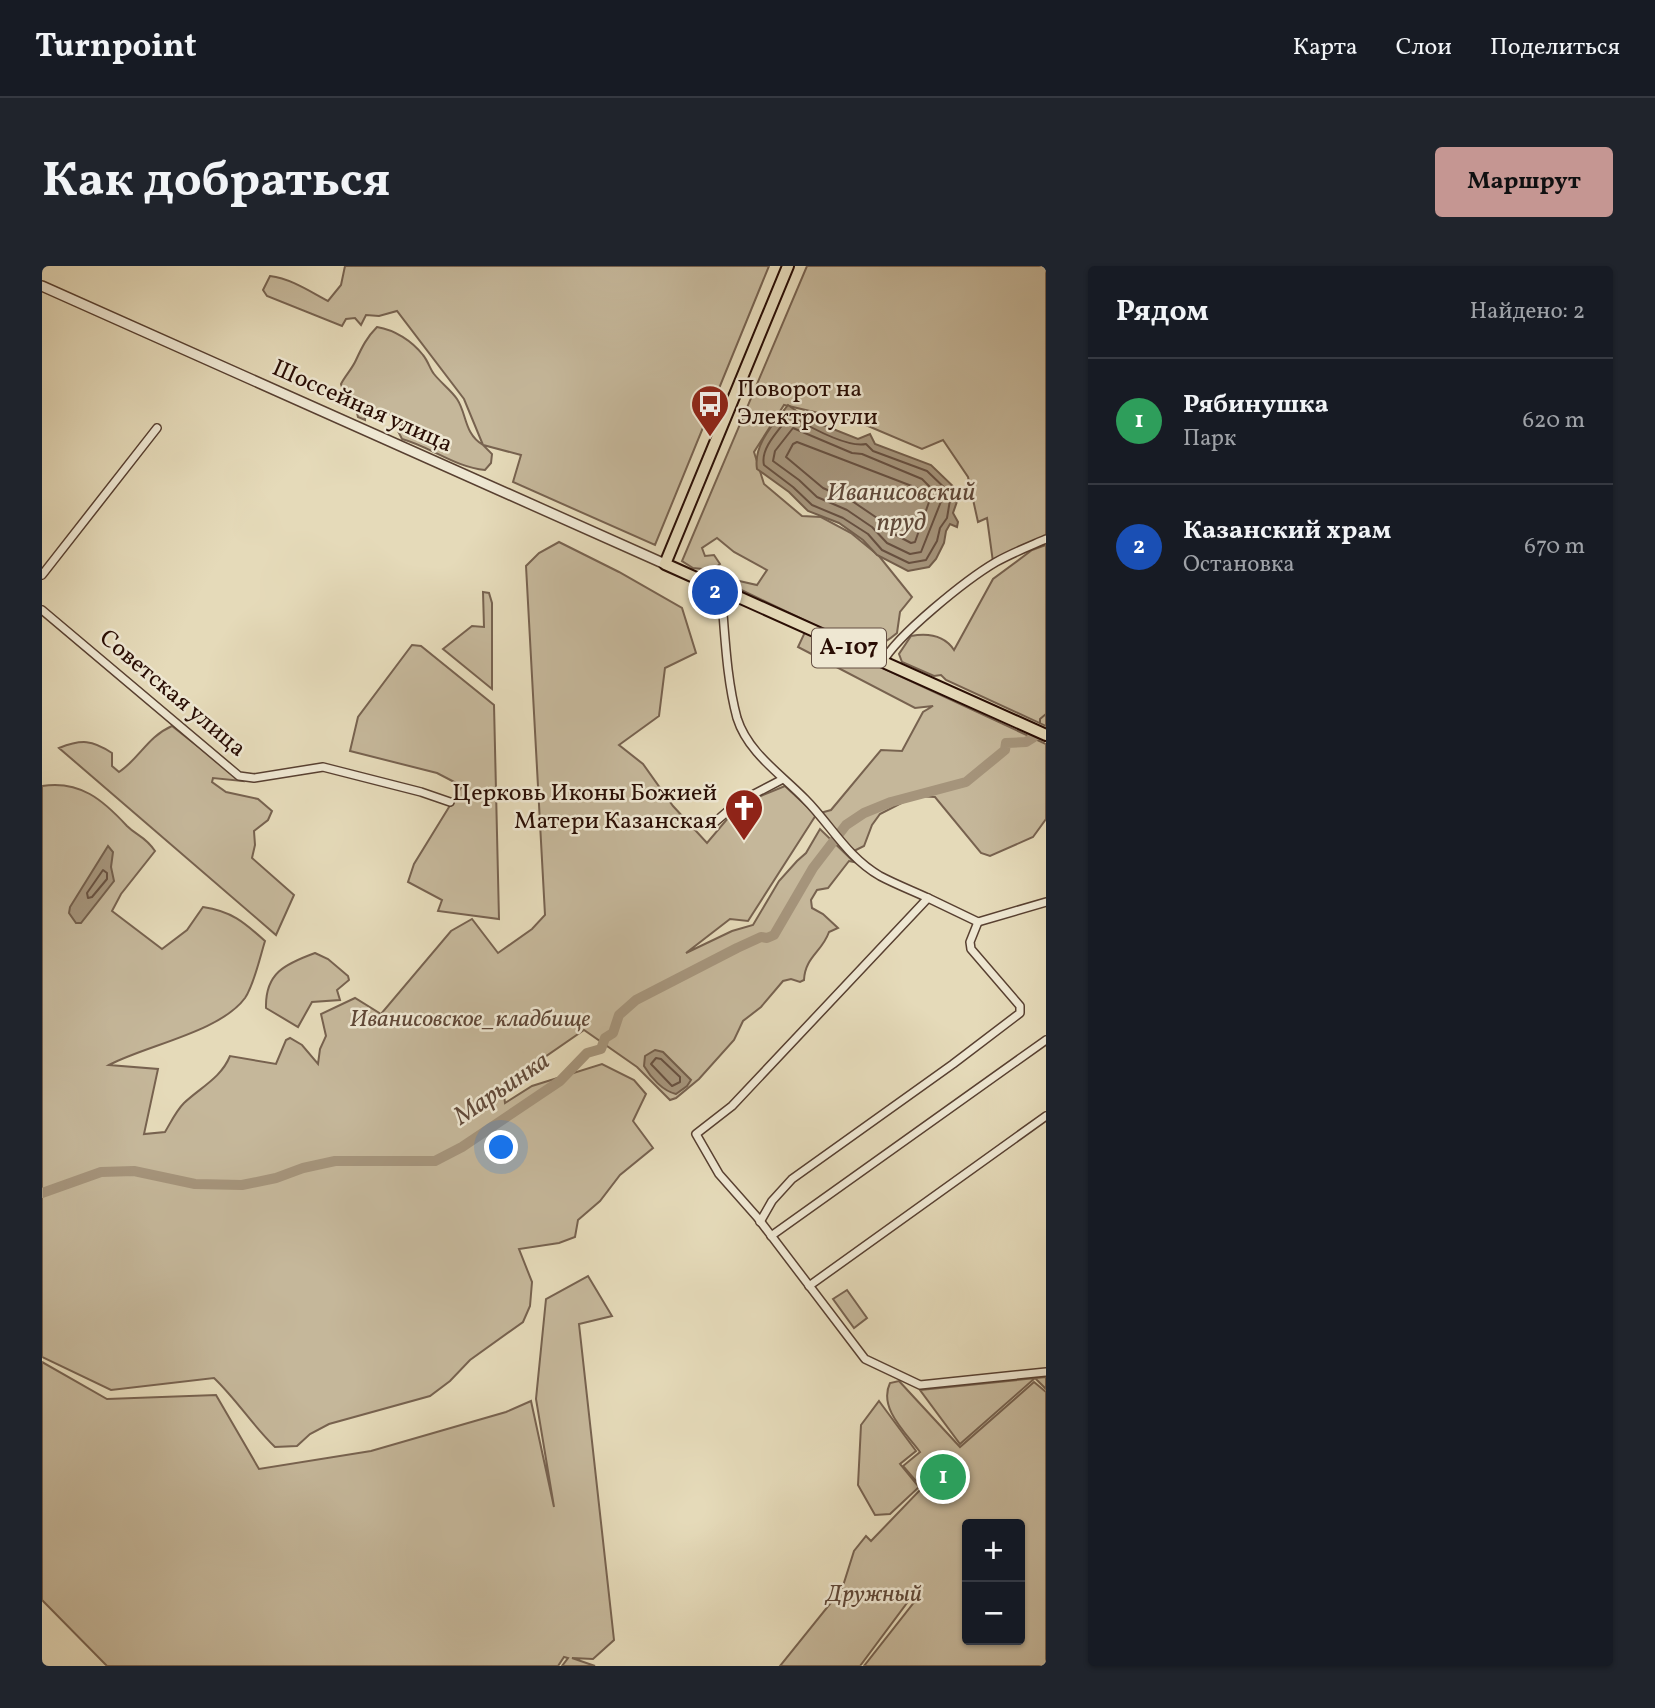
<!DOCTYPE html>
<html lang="ru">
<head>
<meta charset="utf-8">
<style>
	:root { --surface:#171b24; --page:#20242c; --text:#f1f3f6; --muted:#9ea1a6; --line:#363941; --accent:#c59692 }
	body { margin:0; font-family:Vollkorn,serif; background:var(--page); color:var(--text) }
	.controls { position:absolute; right:21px; bottom:21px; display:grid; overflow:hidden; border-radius:7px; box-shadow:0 2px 5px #0004 }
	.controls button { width:63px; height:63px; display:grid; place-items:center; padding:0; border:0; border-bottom:2px solid var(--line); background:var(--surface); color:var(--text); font:35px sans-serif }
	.you { position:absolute; left:460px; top:882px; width:24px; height:24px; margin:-18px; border:5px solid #fff; border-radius:50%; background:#1a73e8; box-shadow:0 0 0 10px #1a73e833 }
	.badge { display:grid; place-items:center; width:46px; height:46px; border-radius:50%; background:var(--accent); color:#fff; font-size:23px; font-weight:700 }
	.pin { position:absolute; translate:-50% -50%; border:4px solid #fff; box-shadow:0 2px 7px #0006 }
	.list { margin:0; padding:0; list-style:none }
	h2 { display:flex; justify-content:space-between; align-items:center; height:91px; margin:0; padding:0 28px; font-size:30px }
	h2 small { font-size:23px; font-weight:400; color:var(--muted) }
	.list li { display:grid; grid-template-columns:46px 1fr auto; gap:21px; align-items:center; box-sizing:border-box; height:126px; padding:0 28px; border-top:2px solid var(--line) }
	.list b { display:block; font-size:26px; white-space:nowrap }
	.list p { margin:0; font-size:23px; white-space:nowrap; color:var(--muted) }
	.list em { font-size:23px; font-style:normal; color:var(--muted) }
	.map { position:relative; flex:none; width:1004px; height:1400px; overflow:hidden; border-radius:7px }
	header { display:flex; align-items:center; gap:42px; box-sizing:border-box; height:98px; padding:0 35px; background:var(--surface); border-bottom:2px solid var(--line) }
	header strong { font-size:33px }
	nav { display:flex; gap:38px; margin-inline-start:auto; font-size:24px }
	.intro { display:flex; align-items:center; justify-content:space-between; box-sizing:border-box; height:168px; padding:0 42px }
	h1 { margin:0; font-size:49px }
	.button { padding:18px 32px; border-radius:7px; background:var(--accent); color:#111; font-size:24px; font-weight:700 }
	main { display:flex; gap:42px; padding:0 42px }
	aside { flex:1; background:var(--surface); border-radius:7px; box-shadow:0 2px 5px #0004 }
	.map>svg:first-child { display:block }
	.green { fill:#c5b79a; stroke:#77624f; stroke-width:2; fill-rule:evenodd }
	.water { fill:#a5947b; stroke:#735e4b; stroke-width:2 }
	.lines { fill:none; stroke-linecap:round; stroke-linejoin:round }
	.shore { stroke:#675040; stroke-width:2 }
	.stream { stroke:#735e4b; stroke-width:2 }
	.river { stroke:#a5947b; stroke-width:10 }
	.minor-casing { stroke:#584031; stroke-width:10 }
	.tertiary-casing { stroke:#584031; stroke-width:12 }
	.trunk-casing { stroke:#290d04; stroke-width:14 }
	.minor { stroke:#eee7d2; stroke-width:7 }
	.tertiary { stroke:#eee7d2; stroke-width:9 }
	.trunk { stroke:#e5dab9; stroke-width:10 }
	.labels { text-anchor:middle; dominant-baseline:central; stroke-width:5; stroke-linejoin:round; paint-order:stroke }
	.shield { fill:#eee7d2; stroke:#644e42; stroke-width:2 }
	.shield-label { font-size:23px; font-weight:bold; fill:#290d04 }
	.poi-label { font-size:24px; fill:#290d04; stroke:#eee7d2; text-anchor:start }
	.street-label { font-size:24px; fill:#290d04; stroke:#eee7d2 }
	.park-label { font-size:24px; font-style:italic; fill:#604838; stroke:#eee7d2 }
	.water-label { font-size:26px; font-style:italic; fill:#614a3a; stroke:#eee7d2 }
</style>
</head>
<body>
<header>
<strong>Turnpoint</strong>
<nav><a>Карта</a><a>Слои</a><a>Поделиться</a></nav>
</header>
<div class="intro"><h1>Как добраться</h1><a class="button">Маршрут</a></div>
<main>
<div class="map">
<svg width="1004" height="1400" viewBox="0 0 1004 1400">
	<rect width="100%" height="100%" fill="#e5dab9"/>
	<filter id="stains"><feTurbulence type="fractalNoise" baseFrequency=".00286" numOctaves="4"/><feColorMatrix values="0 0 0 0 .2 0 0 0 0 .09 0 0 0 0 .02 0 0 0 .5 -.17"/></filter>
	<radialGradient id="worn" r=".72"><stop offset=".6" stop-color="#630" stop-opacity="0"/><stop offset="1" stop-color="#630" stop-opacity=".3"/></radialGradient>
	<g class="green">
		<path d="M303,0H727L613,279L471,216L479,189L441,179L450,188L449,197L443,204C413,201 389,181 360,173L356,165L363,154L322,139L323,154L316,151L312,135L302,128L299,118C303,110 310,103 314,94C320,81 325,71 335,61C353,64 370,75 381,89C386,95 388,103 392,108C399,117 409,124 415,133C425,148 422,168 441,179L422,133L355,45L337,50L324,49L319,59L313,52L304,53L300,60L225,30L221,24L228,10C250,13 267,25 286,35L299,19Z"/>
		<path d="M765,0H1004V270L951,296L945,252L936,256L926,211L901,174L880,183L819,157L742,139L712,186L722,218L760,250L779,251L809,267L837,290L870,331L858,346L855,367C835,384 831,382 806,375L693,321V314L715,319L725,304L692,286L675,272L660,282L663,290L672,289L678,298L670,304L651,302L640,295Z"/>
		<path d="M517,276L577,306L640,342L654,387L623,402L617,450L577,479L601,498L631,540L665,577L697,539L743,520L774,549L706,655L688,653L644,687L690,665L711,659L737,615L755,595L764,587L778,563L812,596L807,595L786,622L775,624L769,634L770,642L781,648L796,662L787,666C780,686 763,691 762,714L758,716L749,713L741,715L719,741L701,755L692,774L657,813L634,832L628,834L595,801L542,764L461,820L463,837L490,820L560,798L592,814L604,828L591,855L611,882L578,909L558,935L536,954L533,971L517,977L477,983L490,1016L488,1040L481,1056L428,1094L408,1115L388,1130L287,1158L268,1168L255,1180L233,1181C211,1160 195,1134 172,1112L69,1124L0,1091V520C38,514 61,534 85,560C95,570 103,570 113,585L79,628L70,645L120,683L145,664L161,641C189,645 202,656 223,675C218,691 212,719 203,732C178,766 105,779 67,799L116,803L102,868L123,866C129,856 134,845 142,837C159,821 179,812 188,790L234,798L244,774L248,772L260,779L276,798L278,783L284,770L279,748L313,732L339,748L409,665L430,653L456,687L490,663L503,649L484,300L497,287Z"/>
		<path d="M1004,279V460L904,414L899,409L892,410L860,396L857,388L869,370C886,367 902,369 912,384L951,313L990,284Z"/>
		<path d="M441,326L447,327L450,337V423L401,383L430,360L442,361Z"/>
		<path d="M763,366L1004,478V553L991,571L948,590L939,587L893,531L873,530L838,548L830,559L822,580L812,585L778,547L789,544L839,484L860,485L881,446L891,440L873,442L756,381Z"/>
		<path d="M370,379L379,380L452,439L457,653L396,645L400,634L366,616L372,598L420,520L395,507L308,485L316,451Z"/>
		<path d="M130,460L200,515L171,512L170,516L184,526L216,533L230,545L226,554L212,565L213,579L210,592L252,629L234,669L17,482C40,473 50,474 70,487V500L77,506C98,492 105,471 130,460Z"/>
		<path d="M273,687L286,693L306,710L307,714L295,724L298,734L270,736L256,761L224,742C223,707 243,698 273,687Z"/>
		<path d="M546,1010L570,1050L537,1058L572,1374L551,1393L530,1392L553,1400H520L526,1392L522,1391L516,1400H65L0,1334V1096L65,1133L174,1129L217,1203L329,1185L464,1146L489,1135L512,1241L494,1133L504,1033Z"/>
		<path d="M805,1024L825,1052L812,1062L791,1033Z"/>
		<path d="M1004,1111V1123L993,1112L918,1178L878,1124Z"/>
		<path d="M857,1115L918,1181L992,1116L1004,1126V1400H822L873,1335L871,1329L818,1400H738L800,1323L812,1285L824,1270L829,1275L880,1222L861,1200L878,1186C864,1167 836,1142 848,1117ZM925,1258H978V1374H925Z"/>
		<path d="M837,1135L874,1185L858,1198L877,1221L848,1248L833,1249L816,1219L819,1159Z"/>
	</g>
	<g class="water">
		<path d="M746,139L766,153L816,173L828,168L833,178L889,199L918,227L911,247L916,256L915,261L908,258L904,265L902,277L894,293L887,301L866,305L835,289L821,274L797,257L766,245L747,226L715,203C711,179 732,157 746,139Z"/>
		<path d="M66,580L71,586L69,601L72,615L39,657H34L27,647L28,641Z"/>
		<path d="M613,784L621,786L649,814L645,820L634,828C621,825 609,812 602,800L603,790Z"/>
	</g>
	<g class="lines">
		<g class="shore">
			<path d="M749,150C766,160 805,182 824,178L831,185L885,205L909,228L905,252L898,262L895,275L884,294L867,297L840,284L826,268L801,252L770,239L751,221L722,199C718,183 736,165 746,152Z"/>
			<path d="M751,162L810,187L820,188L880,213L900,233L879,286L868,288L845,277L830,261L805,244L775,231L757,214L731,195L733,185Z"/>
			<path d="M755,176L875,222L887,236L873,276L869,277L852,268L838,254L810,235L781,222L744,191L751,178Z"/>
			<path d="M61,604L65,607V613L50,631L46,632L45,627Z"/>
			<path d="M614,792L619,793L638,811V816L630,820L609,798Z"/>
		</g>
		<path class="stream" d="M998,457V453L1004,448"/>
		<path class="river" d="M0,927L59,906L92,905L153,918L200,919L234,912L261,902L293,895H393L420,881L518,815L545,787L559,783L563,772L571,767L577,749L594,734L695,682L719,671L725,672L732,669L771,602L804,559L822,547L849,536L924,516L963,484L964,477L984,476L992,471"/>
		<defs>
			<g id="minor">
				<path d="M0,309L115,162"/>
				<path d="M679,324C683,366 684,411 695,452C706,487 739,508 763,533C789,559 805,591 838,610C853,618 871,625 886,632L690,840L654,868L677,908L715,951L823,1093L878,1119L1004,1106"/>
				<path d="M0,344L197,510L212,512L281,501L379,526L408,536"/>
				<path d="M840,397C855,369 925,313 954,296C970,287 988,280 1004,273"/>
				<path d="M672,557L695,537L741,513"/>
				<path d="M886,632L936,656L1004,636"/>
				<path d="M718,956L730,935L750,913L911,798L978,747V740L929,683L928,676L936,656"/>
				<path d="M729,970L1004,774"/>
				<path d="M767,1020L1004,850"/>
			</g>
			<path id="tertiary" d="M0,20L623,298"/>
			<path id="trunk" d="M746,0L623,298L1004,469"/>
		</defs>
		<use href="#minor" class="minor-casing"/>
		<use href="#tertiary" class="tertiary-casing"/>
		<use href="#trunk" class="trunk-casing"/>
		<use href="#minor" class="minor"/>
		<use href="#tertiary" class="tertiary"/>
		<use href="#trunk" class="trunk"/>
	</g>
	<defs>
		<symbol id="bus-pin" viewBox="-11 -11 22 30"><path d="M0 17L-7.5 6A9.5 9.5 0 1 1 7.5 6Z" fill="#8f2418" stroke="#eee7d2"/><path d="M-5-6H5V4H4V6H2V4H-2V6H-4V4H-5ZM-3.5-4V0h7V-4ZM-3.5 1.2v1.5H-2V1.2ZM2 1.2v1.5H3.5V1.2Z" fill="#fff"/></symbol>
		<symbol id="church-pin" viewBox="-11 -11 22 30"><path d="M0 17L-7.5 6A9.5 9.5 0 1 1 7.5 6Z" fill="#8f2418" stroke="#eee7d2"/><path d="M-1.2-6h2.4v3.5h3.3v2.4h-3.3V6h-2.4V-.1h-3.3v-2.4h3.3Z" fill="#fff"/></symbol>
	</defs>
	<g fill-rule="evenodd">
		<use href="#bus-pin" x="646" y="116" width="44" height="60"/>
		<use href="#church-pin" x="680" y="520" width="44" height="60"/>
	</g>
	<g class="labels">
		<rect class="shield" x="770" y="362.5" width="74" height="39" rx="5"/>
		<g class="shield-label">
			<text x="807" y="382">А-107</text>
		</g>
		<g class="poi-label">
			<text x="695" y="124">Поворот на<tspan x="695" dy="28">Электроугли</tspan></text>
			<text x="675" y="528" text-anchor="end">Церковь Иконы Божией<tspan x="675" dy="28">Матери Казанская</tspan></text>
		</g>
		<g class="street-label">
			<text transform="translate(320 141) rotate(24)">Шоссейная улица</text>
			<text transform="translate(130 428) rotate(40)">Советская улица</text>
		</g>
		<g class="park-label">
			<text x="428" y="754">Иванисовское_кладбище</text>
			<text x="832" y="1329">Дружный</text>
		</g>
		<g class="water-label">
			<text x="859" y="227">Иванисовский<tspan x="859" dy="30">пруд</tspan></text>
			<text transform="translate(460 823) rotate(-34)">Марьинка</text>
		</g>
	</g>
	<rect width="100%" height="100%" filter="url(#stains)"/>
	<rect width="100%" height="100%" fill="url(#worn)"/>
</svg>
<div class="controls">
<button>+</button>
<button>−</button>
</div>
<div class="you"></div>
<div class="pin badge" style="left:901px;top:1211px;background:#2e9e5b">1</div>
<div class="pin badge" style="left:673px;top:326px;background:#1a4fb4">2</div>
</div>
<aside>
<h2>Рядом<small>Найдено: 2</small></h2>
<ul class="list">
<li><span class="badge" style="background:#2e9e5b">1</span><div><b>Рябинушка</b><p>Парк</p></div><em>620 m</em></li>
<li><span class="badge" style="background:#1a4fb4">2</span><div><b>Казанский храм</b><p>Остановка</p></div><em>670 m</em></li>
</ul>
</aside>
</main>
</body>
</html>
